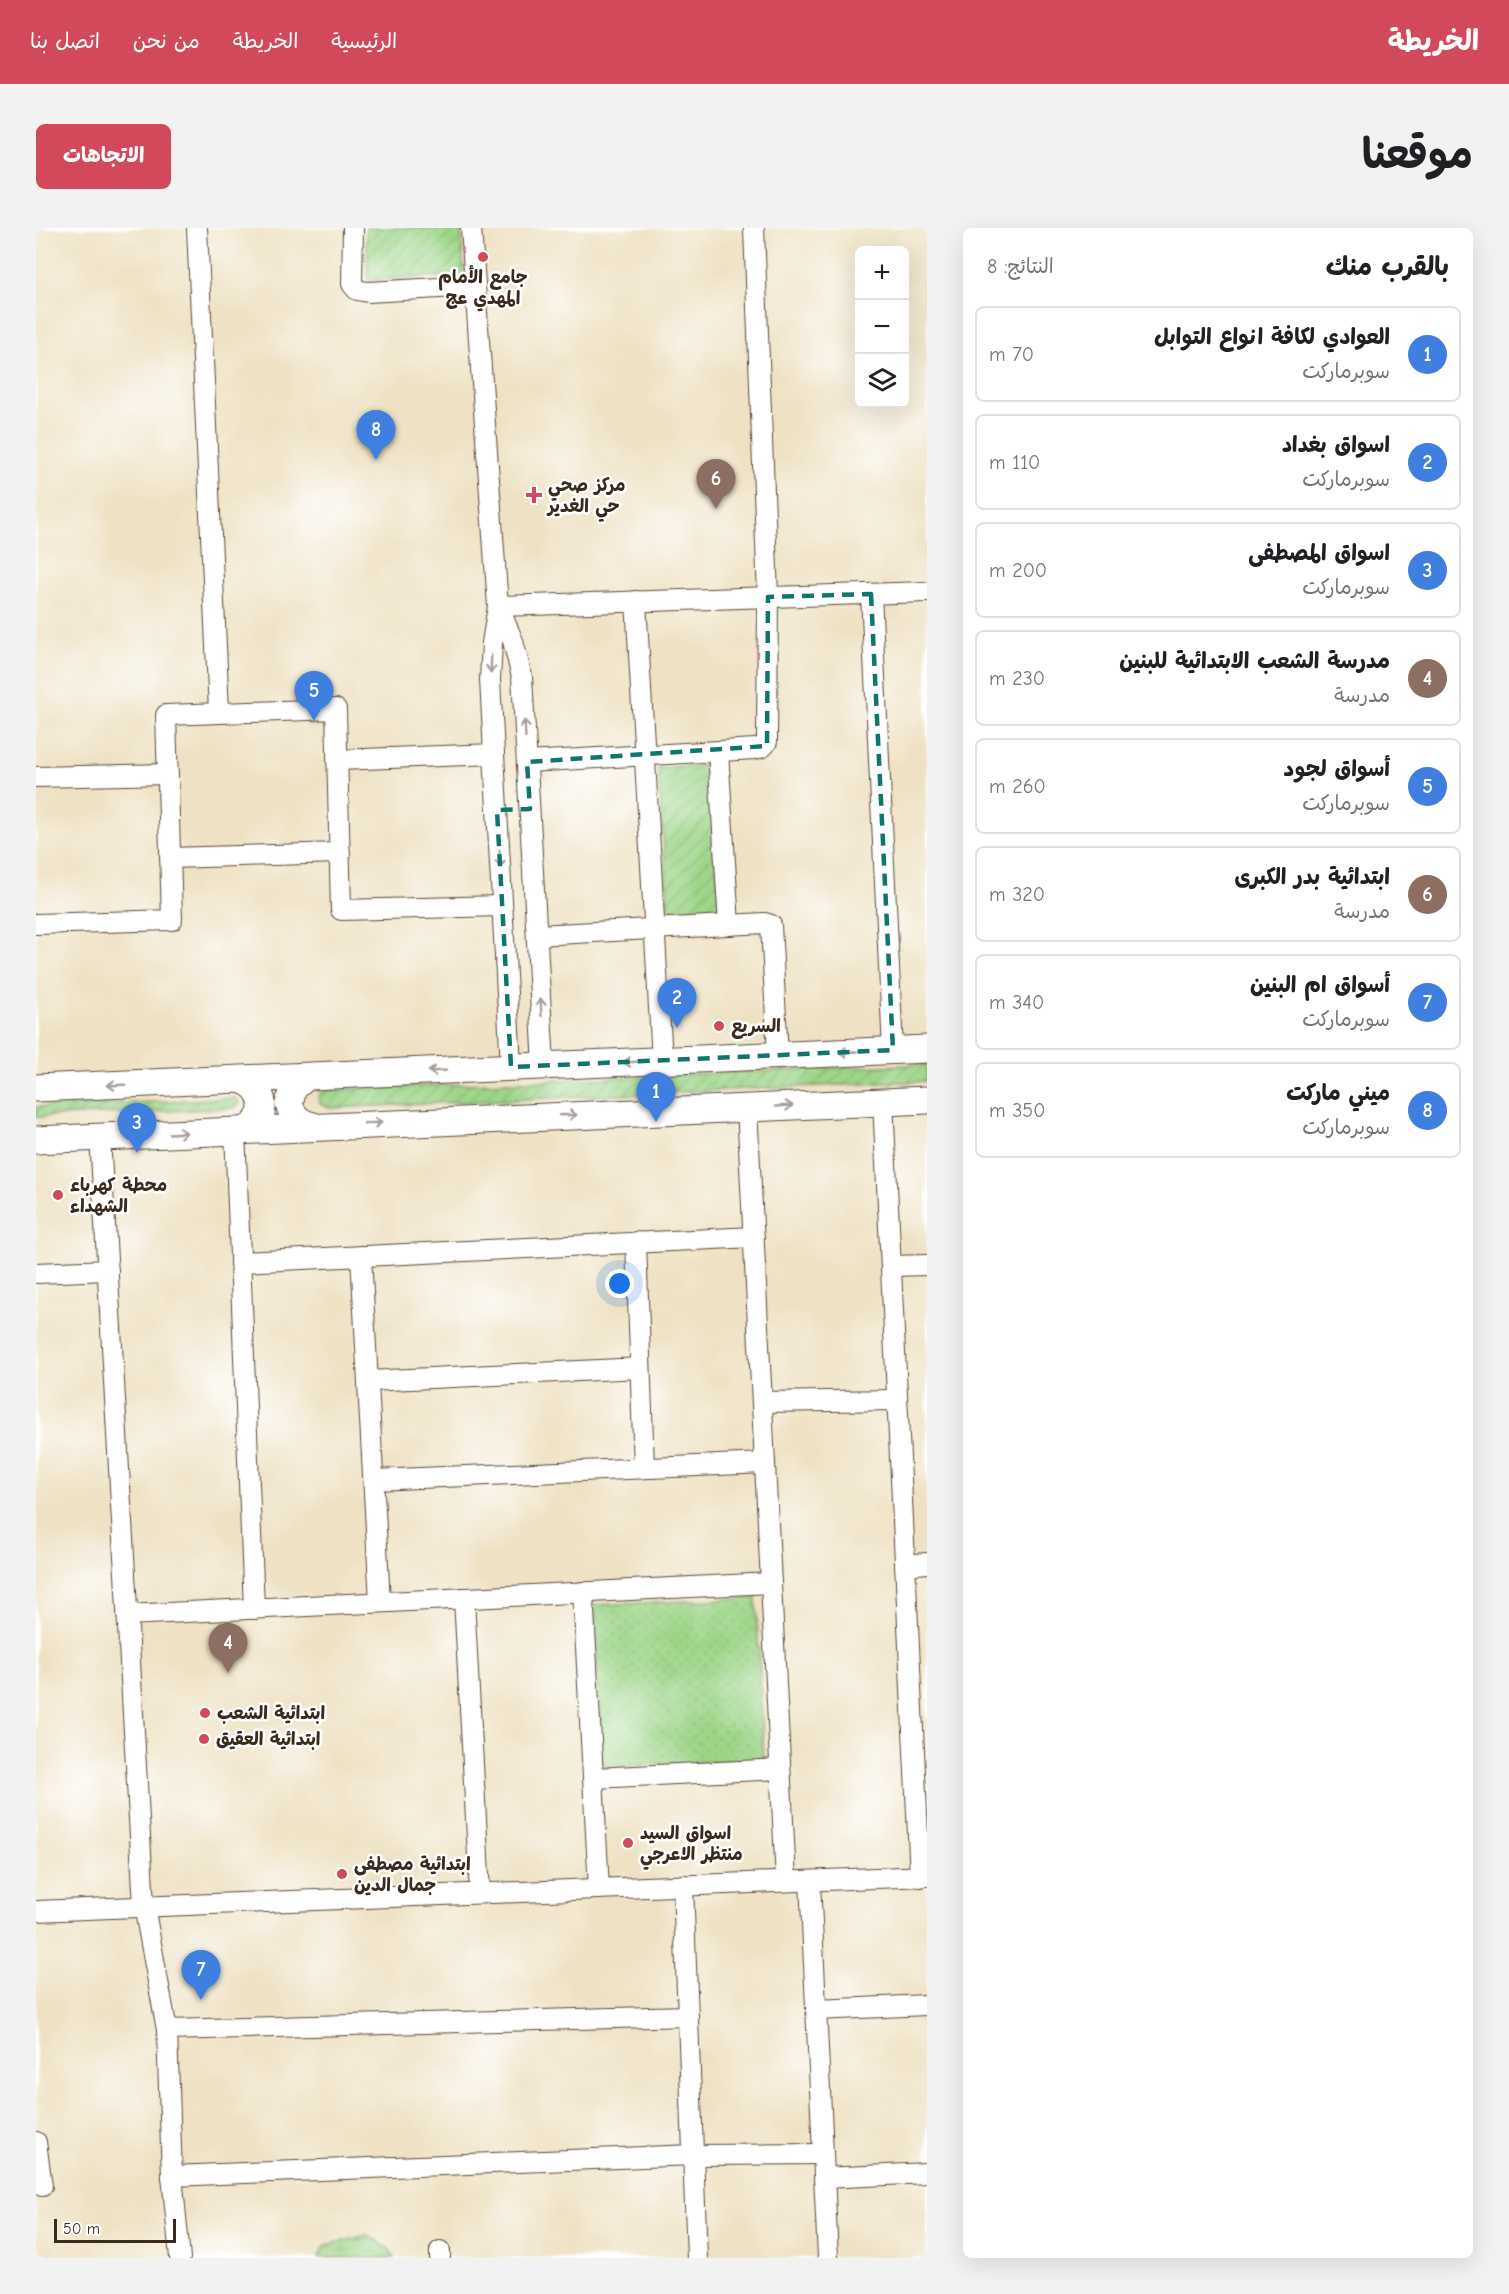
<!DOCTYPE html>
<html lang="ar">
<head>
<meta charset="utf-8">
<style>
	:root { --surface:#fff; --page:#f2f2f2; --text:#202124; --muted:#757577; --line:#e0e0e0; --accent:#d1495b }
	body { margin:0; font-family:"Comic Neue","Playpen Sans Arabic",sans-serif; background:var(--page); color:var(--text); direction:rtl }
	.controls { position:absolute; right:18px; top:18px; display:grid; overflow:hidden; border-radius:9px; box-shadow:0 6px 24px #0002 }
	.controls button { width:54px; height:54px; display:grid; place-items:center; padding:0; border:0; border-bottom:2px solid var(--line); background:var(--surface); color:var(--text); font:30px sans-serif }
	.scale { position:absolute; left:18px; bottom:15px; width:122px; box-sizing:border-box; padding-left:6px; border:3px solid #3b2a1e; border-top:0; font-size:16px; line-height:21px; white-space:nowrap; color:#3b2a1e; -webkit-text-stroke:4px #fff; paint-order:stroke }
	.you { position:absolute; left:584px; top:1056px; width:21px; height:21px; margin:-15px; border:4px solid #fff; border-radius:50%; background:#1a73e8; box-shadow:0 0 0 9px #1a73e833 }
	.badge { display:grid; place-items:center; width:39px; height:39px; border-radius:50%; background:var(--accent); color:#fff; font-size:20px; font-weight:700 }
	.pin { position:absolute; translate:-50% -50px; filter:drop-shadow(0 2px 3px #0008) }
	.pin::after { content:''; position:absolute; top:32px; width:21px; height:18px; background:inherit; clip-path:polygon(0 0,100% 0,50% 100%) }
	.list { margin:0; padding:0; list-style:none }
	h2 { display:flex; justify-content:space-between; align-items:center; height:78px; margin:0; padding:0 24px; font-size:26px }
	h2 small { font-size:20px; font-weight:400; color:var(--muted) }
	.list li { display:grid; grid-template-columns:39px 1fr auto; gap:18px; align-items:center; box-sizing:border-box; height:96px; margin:0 12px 12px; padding:0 12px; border:2px solid var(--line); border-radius:9px }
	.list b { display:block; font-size:22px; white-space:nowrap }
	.list p { margin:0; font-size:20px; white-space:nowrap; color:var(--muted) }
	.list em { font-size:20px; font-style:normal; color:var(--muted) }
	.icon { flex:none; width:33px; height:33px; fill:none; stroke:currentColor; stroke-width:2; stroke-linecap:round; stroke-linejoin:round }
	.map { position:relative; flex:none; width:891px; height:2030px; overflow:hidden; direction:ltr; border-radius:9px }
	header { display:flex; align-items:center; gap:36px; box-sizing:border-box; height:84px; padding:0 30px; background:var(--accent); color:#fff }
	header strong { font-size:28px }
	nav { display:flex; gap:33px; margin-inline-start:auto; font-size:21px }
	.intro { display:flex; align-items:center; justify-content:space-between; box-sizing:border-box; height:144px; padding:0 36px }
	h1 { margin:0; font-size:42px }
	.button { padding:15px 27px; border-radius:9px; background:var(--accent); color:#fff; font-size:21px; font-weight:700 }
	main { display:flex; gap:36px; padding:0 36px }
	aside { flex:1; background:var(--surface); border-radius:9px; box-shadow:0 6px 24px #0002 }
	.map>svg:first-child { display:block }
	.wetland { fill:url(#wetland-marsh); stroke:#6c8054; stroke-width:1.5 }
	.park { fill:url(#park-dots); stroke:#6c8054; stroke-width:1.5 }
	.garden { fill:url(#garden-furrows); stroke:#6c8054; stroke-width:1.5 }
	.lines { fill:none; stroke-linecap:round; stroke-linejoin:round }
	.street-casing { stroke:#564637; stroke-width:22 }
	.secondary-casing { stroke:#564637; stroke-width:29 }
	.street { stroke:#fff; stroke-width:20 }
	.secondary { stroke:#fff; stroke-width:27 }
	.oneway { stroke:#a79f9a }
	.marked { fill:none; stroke:#0f766e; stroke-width:4.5; stroke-dasharray:12 8; stroke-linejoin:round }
	.poi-dot { fill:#d1495b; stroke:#fff; stroke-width:2 }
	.labels { text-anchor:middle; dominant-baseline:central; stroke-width:5; stroke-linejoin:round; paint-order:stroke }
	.poi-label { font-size:18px; font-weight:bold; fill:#3b2a1e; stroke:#fff; text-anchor:start }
</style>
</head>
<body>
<header>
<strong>الخريطة</strong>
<nav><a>الرئيسية</a><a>الخريطة</a><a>من نحن</a><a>اتصل بنا</a></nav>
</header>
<div class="intro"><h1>موقعنا</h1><a class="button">الاتجاهات</a></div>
<main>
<aside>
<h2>بالقرب منك<small>النتائج: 8</small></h2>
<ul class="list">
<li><span class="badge" style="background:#3f7fe0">1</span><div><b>العوادي لكافة انواع التوابل</b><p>سوبرماركت</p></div><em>70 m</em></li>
<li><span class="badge" style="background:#3f7fe0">2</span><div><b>اسواق بغداد</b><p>سوبرماركت</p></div><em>110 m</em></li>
<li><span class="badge" style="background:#3f7fe0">3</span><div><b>اسواق المصطفى</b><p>سوبرماركت</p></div><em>200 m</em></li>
<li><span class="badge" style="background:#8d6e63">4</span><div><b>مدرسة الشعب الابتدائية للبنين</b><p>مدرسة</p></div><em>230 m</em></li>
<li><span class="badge" style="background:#3f7fe0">5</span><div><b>أسواق لجود</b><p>سوبرماركت</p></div><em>260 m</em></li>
<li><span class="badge" style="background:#8d6e63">6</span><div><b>ابتدائية بدر الكبرى</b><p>مدرسة</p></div><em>320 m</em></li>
<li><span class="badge" style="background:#3f7fe0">7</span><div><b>أسواق ام البنين</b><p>سوبرماركت</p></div><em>340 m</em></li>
<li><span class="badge" style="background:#3f7fe0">8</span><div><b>ميني ماركت</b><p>سوبرماركت</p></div><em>350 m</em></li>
</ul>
</aside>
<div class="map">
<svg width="891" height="2030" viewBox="0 0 891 2030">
	<defs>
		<pattern id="wetland-marsh" width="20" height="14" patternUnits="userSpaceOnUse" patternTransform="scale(1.5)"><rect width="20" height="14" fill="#9ed689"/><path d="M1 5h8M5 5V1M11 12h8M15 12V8" fill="none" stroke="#89b876"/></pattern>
		<pattern id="park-dots" width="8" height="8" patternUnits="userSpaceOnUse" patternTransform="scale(1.5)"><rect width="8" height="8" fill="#9ed689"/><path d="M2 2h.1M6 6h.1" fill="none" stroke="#89b876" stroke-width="1.8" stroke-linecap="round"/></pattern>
		<pattern id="garden-furrows" width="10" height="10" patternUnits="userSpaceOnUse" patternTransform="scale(1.5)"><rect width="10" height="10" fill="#9ed689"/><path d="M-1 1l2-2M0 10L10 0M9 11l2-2" fill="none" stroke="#89b876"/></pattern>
	</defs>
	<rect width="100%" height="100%" fill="#fff"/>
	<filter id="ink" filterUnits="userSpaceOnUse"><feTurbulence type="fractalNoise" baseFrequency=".0167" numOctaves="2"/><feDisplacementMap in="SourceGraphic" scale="12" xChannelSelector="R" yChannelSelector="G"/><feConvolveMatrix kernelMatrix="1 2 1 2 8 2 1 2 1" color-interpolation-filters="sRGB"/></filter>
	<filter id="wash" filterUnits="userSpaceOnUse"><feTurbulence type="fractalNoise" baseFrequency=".008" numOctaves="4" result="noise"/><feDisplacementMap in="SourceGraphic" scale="24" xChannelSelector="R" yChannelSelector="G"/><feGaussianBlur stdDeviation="1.35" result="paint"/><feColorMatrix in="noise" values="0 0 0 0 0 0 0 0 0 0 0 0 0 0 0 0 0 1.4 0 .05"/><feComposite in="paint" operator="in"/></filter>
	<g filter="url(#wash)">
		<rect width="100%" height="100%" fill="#efe2c4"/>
		<path class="wetland" d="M332,2007L353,2021L358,2030H283L288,2018Z"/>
		<path class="park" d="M720,1370L728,1531L567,1539L558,1377Z"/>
		<g class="garden">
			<path d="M330,0H425L428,47L332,52Z"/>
			<path d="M673,537L684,686L633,690L622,540Z"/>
			<path d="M891,836V853L295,880C287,878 283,877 282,868L286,864L292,862Z"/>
			<path d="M197,870L201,871L203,875L197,880L0,889V879Z"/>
		</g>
	</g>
	<g filter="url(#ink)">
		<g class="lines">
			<defs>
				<g id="street">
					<path d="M161,0L183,484"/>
					<path d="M317,0L316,56L321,62L332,64L439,58"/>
					<path d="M435,0L462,378L456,415L454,452L475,839"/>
					<path d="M835,366L857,822"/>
					<path d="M600,373L626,833"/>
					<path d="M462,378L477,413L486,449L508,838"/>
					<path d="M462,378L891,364"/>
					<path d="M682,523L693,697"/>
					<path d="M301,532L458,526"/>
					<path d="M491,534L719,521L727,519L731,514L732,369L718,0"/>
					<path d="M0,549L132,546"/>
					<path d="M134,630L304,625"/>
					<path d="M0,696L136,692L130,487L300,481L305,682L466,678"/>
					<path d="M501,707L729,695L735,697L742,828"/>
					<path d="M847,873L884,1649"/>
					<path d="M711,879L750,1653"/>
					<path d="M199,902L218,1381"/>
					<path d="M64,909L108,1678L131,1802L136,1948L144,2030"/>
					<path d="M600,1014L608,1240"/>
					<path d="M325,1028L344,1374"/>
					<path d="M204,1034L718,1009"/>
					<path d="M855,1038L891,1037"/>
					<path d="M0,1045L72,1042"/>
					<path d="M332,1153L604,1140"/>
					<path d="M726,1174L861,1172"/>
					<path d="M338,1252L729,1235"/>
					<path d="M869,1337L891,1335"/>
					<path d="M547,1364L563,1661"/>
					<path d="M428,1370L444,1665"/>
					<path d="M91,1387L735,1355"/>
					<path d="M557,1550L744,1541"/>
					<path d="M774,1653L792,2030"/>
					<path d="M647,1657L661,2030"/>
					<path d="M0,1683L891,1648"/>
					<path d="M780,1782L891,1777"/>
					<path d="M131,1802L652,1788"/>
					<path d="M0,1914L6,1958"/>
					<path d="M136,1948L657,1927L787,1926"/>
					<path d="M788,1950L891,1945"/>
					<path d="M404,2023V2030"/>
				</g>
				<g id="secondary">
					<path d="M270,849L257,860L253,876C257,889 264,895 277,898"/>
					<path d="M206,852C231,860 233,890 210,902"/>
					<path d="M0,860L891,821"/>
					<path d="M0,912L891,872"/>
				</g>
			</defs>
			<use href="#street" class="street-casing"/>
			<use href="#secondary" class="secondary-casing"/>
			<use href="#street" class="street"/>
			<use href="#secondary" class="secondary"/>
		</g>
		<defs><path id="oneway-shaft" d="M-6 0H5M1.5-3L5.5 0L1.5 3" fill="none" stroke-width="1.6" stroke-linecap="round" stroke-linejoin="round" transform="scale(1.5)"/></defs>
		<g class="oneway">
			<use href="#oneway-shaft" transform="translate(455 436) rotate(92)"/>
			<use href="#oneway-shaft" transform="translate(489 501) rotate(-93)"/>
			<use href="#oneway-shaft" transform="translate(464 631) rotate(87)"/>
			<use href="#oneway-shaft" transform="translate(505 779) rotate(-93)"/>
			<use href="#oneway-shaft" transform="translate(812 824) rotate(177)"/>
			<use href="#oneway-shaft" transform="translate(596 834) rotate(177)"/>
			<use href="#oneway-shaft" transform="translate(401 843) rotate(177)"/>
			<use href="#oneway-shaft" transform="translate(80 857) rotate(178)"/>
			<use href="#oneway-shaft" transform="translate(748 878) rotate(-3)"/>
			<use href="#oneway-shaft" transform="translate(532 887) rotate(-2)"/>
			<use href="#oneway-shaft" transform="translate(337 895) rotate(-2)"/>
			<use href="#oneway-shaft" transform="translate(142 905) rotate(-3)"/>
		</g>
	</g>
	<path class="marked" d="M835,366L857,822L475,839L461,582L494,581L491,534L731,518L732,369Z"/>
	<g class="poi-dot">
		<circle cx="447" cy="29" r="6"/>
		<path d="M495 258h6v6h6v6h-6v6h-6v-6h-6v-6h6z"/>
		<circle cx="683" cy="798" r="6"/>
		<circle cx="22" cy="967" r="6"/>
		<circle cx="169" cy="1485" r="6"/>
		<circle cx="168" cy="1511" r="6"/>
		<circle cx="592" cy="1615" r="6"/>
		<circle cx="306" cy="1646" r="6"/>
	</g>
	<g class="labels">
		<g class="poi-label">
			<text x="447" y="49" text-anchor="middle">جامع الأمام<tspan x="447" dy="21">المهدي عج</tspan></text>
			<text x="512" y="257">مركز صحي<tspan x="512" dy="21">حي الغدير</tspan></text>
			<text x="695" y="798">السريع</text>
			<text x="34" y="957">محطة كهرباء<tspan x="34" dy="21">الشهداء</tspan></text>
			<text x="181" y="1485">ابتدائية الشعب</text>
			<text x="180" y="1511">ابتدائية العقيق</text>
			<text x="604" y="1605">اسواق السيد<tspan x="604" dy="21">منتظر الاعرجي</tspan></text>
			<text x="318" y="1636">ابتدائية مصطفى<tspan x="318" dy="21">جمال الدين</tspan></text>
		</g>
	</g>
</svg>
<div class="controls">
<button>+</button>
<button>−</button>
<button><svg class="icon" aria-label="layers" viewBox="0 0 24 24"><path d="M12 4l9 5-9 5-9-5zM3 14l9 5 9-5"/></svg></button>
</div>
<div class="scale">50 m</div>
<div class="you"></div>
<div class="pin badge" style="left:620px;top:894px;background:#3f7fe0">1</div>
<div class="pin badge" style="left:641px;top:800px;background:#3f7fe0">2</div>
<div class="pin badge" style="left:101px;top:925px;background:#3f7fe0">3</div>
<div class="pin badge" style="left:192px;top:1445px;background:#8d6e63">4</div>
<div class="pin badge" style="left:278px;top:493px;background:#3f7fe0">5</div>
<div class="pin badge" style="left:680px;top:281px;background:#8d6e63">6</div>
<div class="pin badge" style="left:165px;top:1772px;background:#3f7fe0">7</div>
<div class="pin badge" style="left:340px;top:232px;background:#3f7fe0">8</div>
</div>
</main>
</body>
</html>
